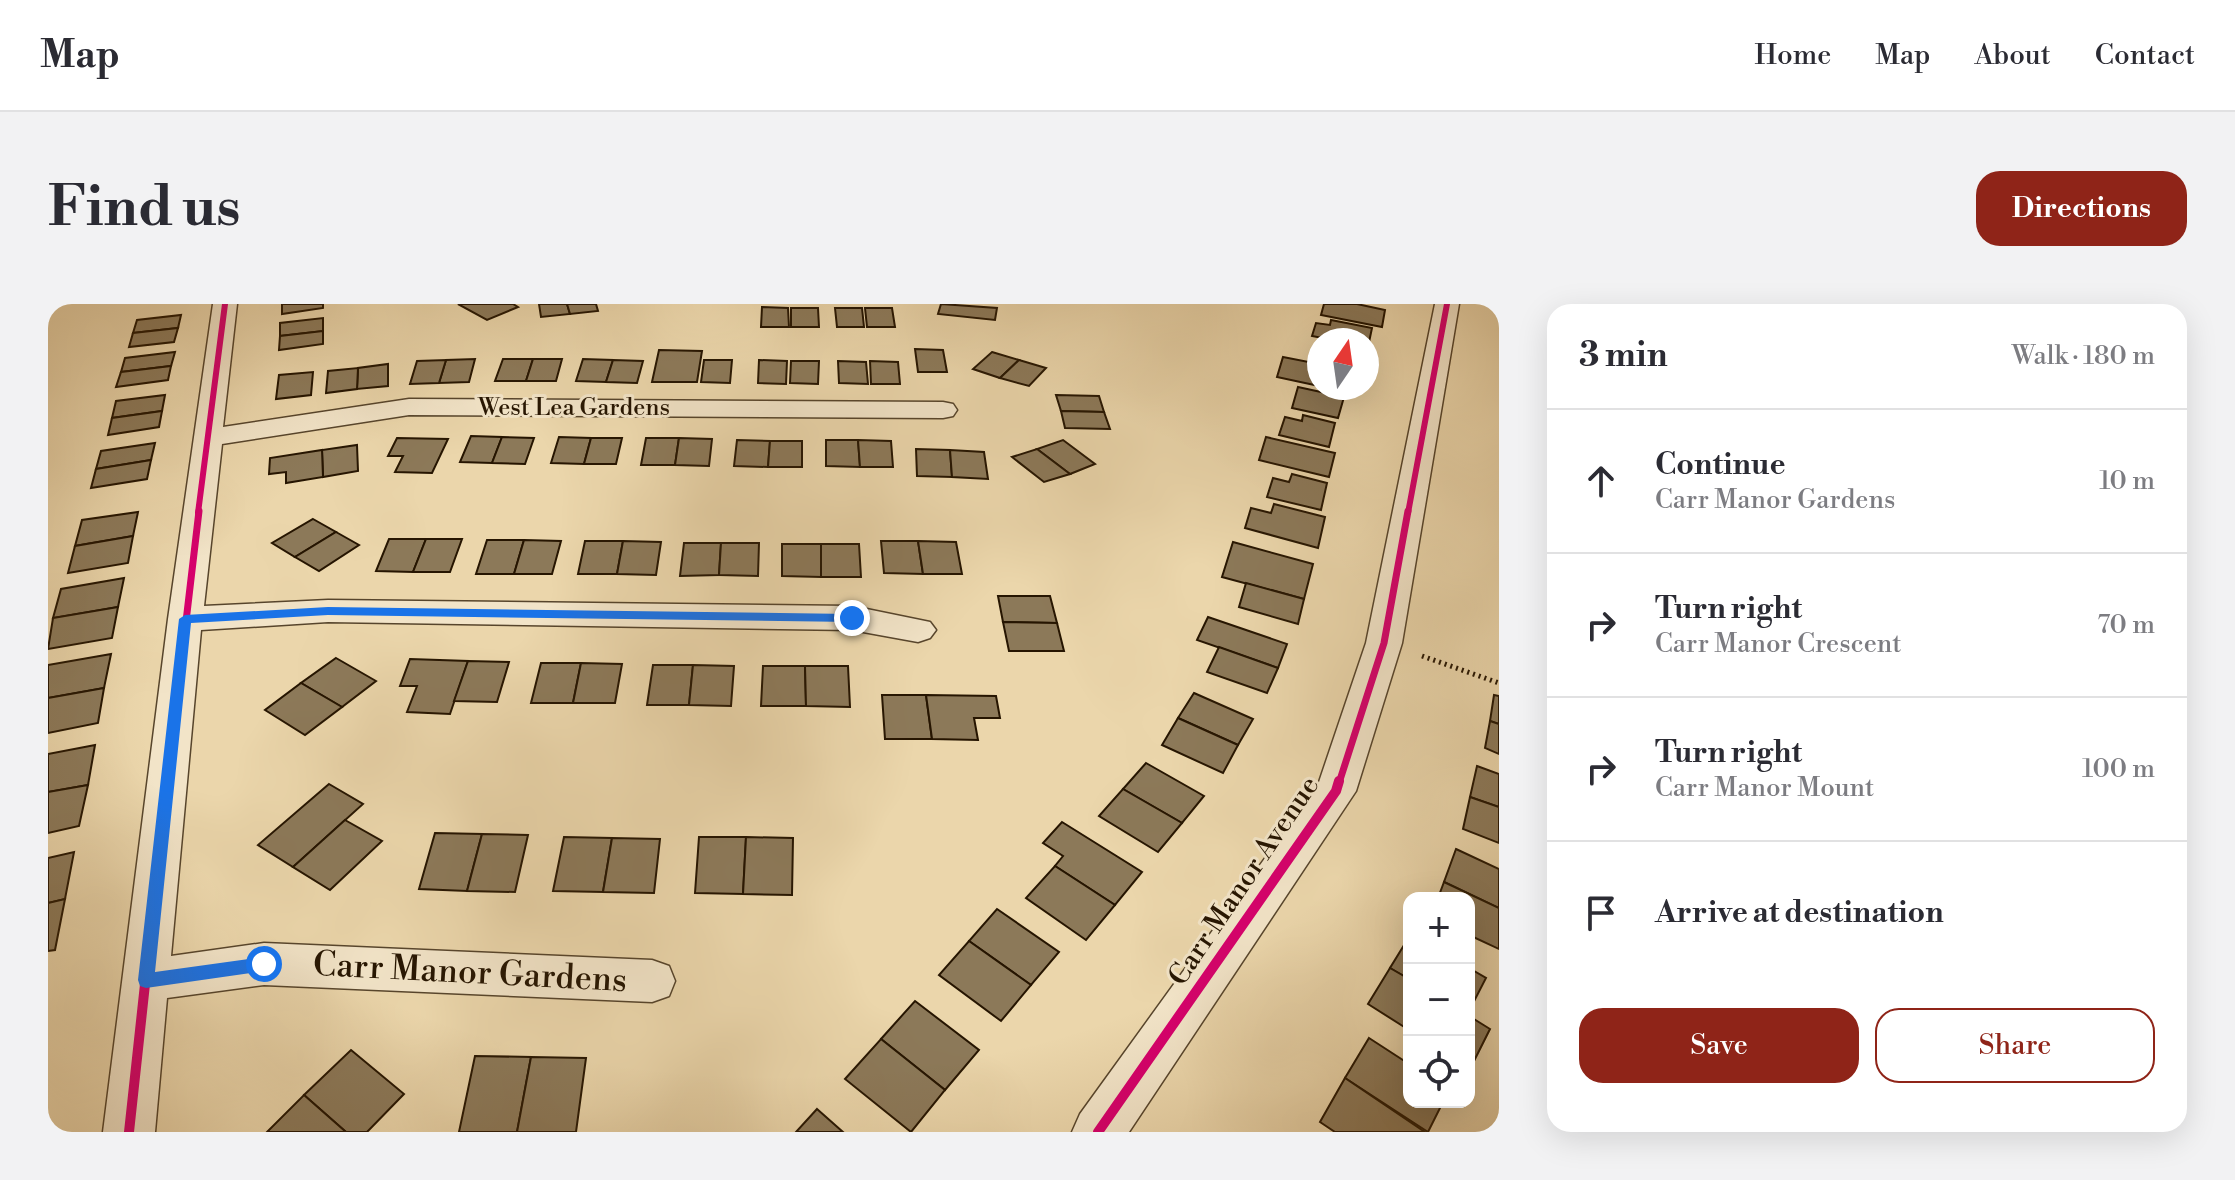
<!DOCTYPE html>
<html lang="en">
<head>
<meta charset="utf-8">
<style>
	:root { --surface:#fff; --page:#f2f2f3; --text:#2b2b33; --muted:#7c7c81; --line:#e1e1e2; --accent:#8f2418 }
	body { margin:0; font-family:"Libre Bodoni",serif; background:var(--page); color:var(--text) }
	.controls { position:absolute; right:24px; bottom:24px; display:grid; overflow:hidden; border-radius:16px; box-shadow:0 8px 32px #0002 }
	.controls button { width:72px; height:72px; display:grid; place-items:center; padding:0; border:0; border-bottom:2px solid var(--line); background:var(--surface); color:var(--text); font:40px sans-serif }
	.compass { position:absolute; left:1259px; top:24px; width:72px; height:72px; border-radius:50%; background:var(--surface); box-shadow:0 8px 32px #0002; rotate:13deg }
	.stop { position:absolute; width:24px; height:24px; margin:-18px; border:6px solid #1a73e8; border-radius:50%; background:#fff }
	.stop.end { background:#1a73e8; border-color:#fff; box-shadow:0 2px 8px #0008 }
	.list { margin:0; padding:0; list-style:none }
	h2 { display:flex; justify-content:space-between; align-items:center; height:104px; margin:0; padding:0 32px; font-size:34px }
	h2 small { font-size:26px; font-weight:400; color:var(--muted) }
	.list li { display:grid; grid-template-columns:52px 1fr auto; gap:24px; align-items:center; box-sizing:border-box; height:144px; padding:0 32px; border-top:2px solid var(--line) }
	.list b { display:block; font-size:30px; white-space:nowrap }
	.list p { margin:0; font-size:26px; white-space:nowrap; color:var(--muted) }
	.list em { font-size:26px; font-style:normal; color:var(--muted) }
	.actions { display:flex; gap:16px; padding:24px 32px }
	.actions a { flex:1; padding:18px 0; border:2px solid var(--accent); border-radius:24px; text-align:center; font-size:28px; color:var(--accent) }
	.actions .main { background:var(--accent); color:#fff }
	.icon { flex:none; width:44px; height:44px; fill:none; stroke:currentColor; stroke-width:2; stroke-linecap:round; stroke-linejoin:round }
	.map { position:relative; flex:none; width:1451px; height:828px; overflow:hidden; border-radius:24px }
	header { display:flex; align-items:center; gap:48px; box-sizing:border-box; height:112px; padding:0 40px; background:var(--surface); border-bottom:2px solid var(--line) }
	header strong { font-size:38px }
	nav { display:flex; gap:44px; margin-inline-start:auto; font-size:28px }
	.intro { display:flex; align-items:center; justify-content:space-between; box-sizing:border-box; height:192px; padding:0 48px }
	h1 { margin:0; font-size:56px }
	.button { padding:20px 36px; border-radius:24px; background:var(--accent); color:#fff; font-size:28px; font-weight:700 }
	main { display:flex; gap:48px; padding:0 48px }
	aside { flex:1; background:var(--surface); border-radius:24px; box-shadow:0 8px 32px #0002 }
	.map>svg:first-child { display:block }
	.building { fill:#8c7959; stroke:#261501; stroke-width:2 }
	.lines { fill:none; stroke-linecap:round; stroke-linejoin:round }
	.street-casing { stroke:#57452c; stroke-width:3 }
	.path { stroke:#261501; stroke-width:5; stroke-dasharray:2 4; stroke-linecap:butt }
	.street { fill:#f2e4c8; fill-rule:evenodd }
	.cycleway-far2-casing { stroke:#f2e4c8; stroke-width:10 }
	.cycleway-far1-casing { stroke:#f2e4c8; stroke-width:12 }
	.cycleway-casing { stroke:#f2e4c8; stroke-width:15 }
	.cycleway-far2 { stroke:#d6006c; stroke-width:6 }
	.cycleway-far1 { stroke:#d6006c; stroke-width:7 }
	.cycleway { stroke:#d6006c; stroke-width:10 }
	.route { fill:#1a73e8 }
	.labels { text-anchor:middle; dominant-baseline:central; stroke-width:6; stroke-linejoin:round; paint-order:stroke }
	.far-street-label { font-size:24px; fill:#261501; stroke:#f2e4c8 }
	.street-label { font-size:28px; fill:#261501; stroke:#f2e4c8 }
	.near-street-label { font-size:34px; fill:#261501; stroke:#f2e4c8 }
</style>
</head>
<body>
<header>
<strong>Map</strong>
<nav><a>Home</a><a>Map</a><a>About</a><a>Contact</a></nav>
</header>
<div class="intro"><h1>Find us</h1><a class="button">Directions</a></div>
<main>
<div class="map">
<svg width="1451" height="828" viewBox="0 0 1451 828">
	<rect width="100%" height="100%" fill="#ebd6ab"/>
	<filter id="stains"><feTurbulence type="fractalNoise" baseFrequency=".0025" numOctaves="4"/><feColorMatrix values="0 0 0 0 .2 0 0 0 0 .09 0 0 0 0 .02 0 0 0 .5 -.17"/></filter>
	<radialGradient id="worn" r=".72"><stop offset=".6" stop-color="#630" stop-opacity="0"/><stop offset="1" stop-color="#630" stop-opacity=".3"/></radialGradient>
	<g class="building">
		<path d="M234,0H275V4L234,10Z"/>
		<path d="M410,0H465L470,3L439,16Z"/>
		<path d="M491,0H519L522,10L493,13Z"/>
		<path d="M519,0H548L550,7L522,10Z"/>
		<path d="M893,0L949,4L947,16L890,10Z"/>
		<path d="M1276,0H1309L1337,6L1334,23L1273,11Z"/>
		<path d="M714,3L740,4L741,23H713Z"/>
		<path d="M743,4H770L771,23H743Z"/>
		<path d="M787,4H814L816,23H789Z"/>
		<path d="M817,4H844L847,23H819Z"/>
		<path d="M133,11L130,24L85,29L89,16Z"/>
		<path d="M275,14V27L232,32V19Z"/>
		<path d="M1283,16L1324,24L1320,43L1319,36H1285L1264,32L1268,19L1282,21Z"/>
		<path d="M130,24L126,38L81,43L85,29Z"/>
		<path d="M275,27V40L231,46L232,32Z"/>
		<path d="M867,45L895,46L899,68H870Z"/>
		<path d="M611,46L654,47L649,78H604Z"/>
		<path d="M127,48L123,62L73,68L77,54Z"/>
		<path d="M944,48L971,56L952,74L925,65Z"/>
		<path d="M1235,53L1271,60V82L1229,73Z"/>
		<path d="M427,55L421,78L391,79L398,56Z"/>
		<path d="M455,55H485L478,77H447Z"/>
		<path d="M485,55H514L508,77H478Z"/>
		<path d="M535,55L565,56L558,78L528,77Z"/>
		<path d="M398,56L391,79L362,80L369,57Z"/>
		<path d="M565,56L595,57L589,79L558,78Z"/>
		<path d="M656,56H684L682,79L653,78Z"/>
		<path d="M711,56L739,57L738,80L710,79Z"/>
		<path d="M971,56L998,64L981,82L952,74Z"/>
		<path d="M743,57H771L770,80L742,79Z"/>
		<path d="M790,57L818,58L820,80L791,79Z"/>
		<path d="M822,57L850,58L852,80H823Z"/>
		<path d="M340,60V82L309,85L310,64Z"/>
		<path d="M123,62L120,76L68,83L73,68Z"/>
		<path d="M310,64L309,85L278,89L280,67Z"/>
		<path d="M265,68L263,91L228,95L231,71Z"/>
		<path d="M1250,83L1296,93L1290,114L1244,104Z"/>
		<path d="M117,91L114,107L64,114L68,97Z"/>
		<path d="M1008,91L1051,92L1056,108L1013,107Z"/>
		<path d="M114,107L111,123L60,131L64,114Z"/>
		<path d="M1013,107L1056,108L1062,125L1017,124Z"/>
		<path d="M1255,111L1287,119L1281,143L1231,131L1237,113L1254,117Z"/>
		<path d="M423,132L454,133L444,159L412,158Z"/>
		<path d="M454,133L486,134L477,160L444,159Z"/>
		<path d="M511,133L543,134L536,160L503,159Z"/>
		<path d="M1218,133L1287,149L1281,173L1211,156Z"/>
		<path d="M349,134L400,135L384,169L347,168L355,152H340Z"/>
		<path d="M543,134H574L568,160H536Z"/>
		<path d="M598,134H631L627,161H593Z"/>
		<path d="M631,134L664,135L661,162L627,161Z"/>
		<path d="M689,136L722,137L720,163L686,162Z"/>
		<path d="M778,136H810L812,163L778,162Z"/>
		<path d="M810,136L843,137L845,163H812Z"/>
		<path d="M1015,136L1047,160L1022,170L989,145Z"/>
		<path d="M722,137H754V163H720Z"/>
		<path d="M107,139L103,156L48,165L53,147Z"/>
		<path d="M309,141L310,167L275,173L274,146Z"/>
		<path d="M868,145L902,146L904,173L869,172Z"/>
		<path d="M989,145L1022,170L996,178L964,153Z"/>
		<path d="M274,146L275,173L238,179V168L221,170L222,154Z"/>
		<path d="M902,146L936,148L940,175L904,173Z"/>
		<path d="M103,156L99,175L43,184L48,165Z"/>
		<path d="M1244,170L1279,179L1273,206L1219,193L1225,174L1241,178Z"/>
		<path d="M1226,200L1277,213L1270,244L1197,224L1203,204L1223,209Z"/>
		<path d="M90,208L85,232L27,242L34,216Z"/>
		<path d="M265,215L288,228L247,253L224,239Z"/>
		<path d="M288,228L311,241L271,267L247,253Z"/>
		<path d="M85,232L80,259L20,269L27,242Z"/>
		<path d="M341,235H378L365,268L328,267Z"/>
		<path d="M378,235H414L402,268H365Z"/>
		<path d="M439,236H476L466,270H428Z"/>
		<path d="M476,236L513,237L504,270H466Z"/>
		<path d="M537,237H575L569,270H530Z"/>
		<path d="M575,237L613,238L608,271L569,270Z"/>
		<path d="M833,237H870L875,270L836,269Z"/>
		<path d="M870,237L908,238L914,270H875Z"/>
		<path d="M1185,238L1265,260L1256,295L1174,273Z"/>
		<path d="M636,239H673L671,271L632,272Z"/>
		<path d="M673,239H711L710,272L671,271Z"/>
		<path d="M734,240H773V273L734,272Z"/>
		<path d="M773,240H811L813,273H773Z"/>
		<path d="M76,274L70,303L5,314L13,285Z"/>
		<path d="M1198,279L1256,295L1250,320L1191,303Z"/>
		<path d="M950,292H1002L1009,319L955,318Z"/>
		<path d="M70,303L64,334L0,345L5,314Z"/>
		<path d="M1160,313L1239,340L1230,364L1149,336Z"/>
		<path d="M955,318L1009,319L1016,347H961Z"/>
		<path d="M1171,343L1230,364L1219,389L1159,368Z"/>
		<path d="M63,350L56,384L0,394V361Z"/>
		<path d="M288,354L328,377L294,403L253,379Z"/>
		<path d="M362,355L420,357L402,410L359,408L369,382H352Z"/>
		<path d="M420,357L461,358L449,398L406,397Z"/>
		<path d="M493,359H533L525,399H483Z"/>
		<path d="M533,359L574,360L567,399H525Z"/>
		<path d="M605,361H645L641,401H599Z"/>
		<path d="M645,361L686,362L683,402L641,401Z"/>
		<path d="M715,362H757L758,402H713Z"/>
		<path d="M757,362H800L802,403L758,402Z"/>
		<path d="M253,379L294,403L257,431L217,406Z"/>
		<path d="M56,384L50,419L0,429V394Z"/>
		<path d="M1146,389L1205,415L1190,441L1130,414Z"/>
		<path d="M834,391H878L884,435H837Z"/>
		<path d="M878,391L948,392L952,414H926L930,436L884,435Z"/>
		<path d="M1446,391L1451,392V420L1442,417Z"/>
		<path d="M1130,414L1190,441L1175,469L1114,441Z"/>
		<path d="M1442,417L1451,420V450L1437,444Z"/>
		<path d="M47,441L40,481L0,488V450Z"/>
		<path d="M1098,459L1156,492L1134,519L1075,485Z"/>
		<path d="M1429,462L1451,470V503L1422,493Z"/>
		<path d="M281,480L315,500L245,563L210,541Z"/>
		<path d="M40,481L31,522L0,529V488Z"/>
		<path d="M1075,485L1134,519L1110,548L1051,512Z"/>
		<path d="M1422,493L1451,503V539L1415,525Z"/>
		<path d="M297,516L334,537L282,586L245,563Z"/>
		<path d="M1014,518L1094,568L1067,601L1007,562L1015,552L995,539Z"/>
		<path d="M387,529L434,530L419,587L371,585Z"/>
		<path d="M434,530L480,531L467,588L419,587Z"/>
		<path d="M516,533L564,534L555,588L505,587Z"/>
		<path d="M651,533H698L695,590L647,589Z"/>
		<path d="M698,533L745,534L744,591L695,590Z"/>
		<path d="M564,534L612,535L606,589L555,588Z"/>
		<path d="M1408,545L1451,565V604L1396,578Z"/>
		<path d="M26,548L17,595L0,599V554Z"/>
		<path d="M1007,562L1067,601L1038,636L978,594Z"/>
		<path d="M1396,578L1451,604V645L1421,631V594H1390Z"/>
		<path d="M17,595L7,646L0,647V599Z"/>
		<path d="M949,605L1011,648L983,681L921,637Z"/>
		<path d="M1361,633V675L1342,664Z"/>
		<path d="M921,637L983,681L953,717L891,671Z"/>
		<path d="M1342,664L1361,675V726L1320,700Z"/>
		<path d="M1421,664L1438,674L1421,707Z"/>
		<path d="M867,697L931,746L897,786L833,735Z"/>
		<path d="M1421,712L1442,725L1422,765L1421,764Z"/>
		<path d="M1321,734L1361,760V798H1395L1380,828L1297,774Z"/>
		<path d="M833,735L897,786L863,828L797,775Z"/>
		<path d="M303,746L356,790L319,828H298L256,791Z"/>
		<path d="M427,752L483,753L469,828H411Z"/>
		<path d="M483,753L538,754L528,828H469Z"/>
		<path d="M1297,774L1377,828H1287L1272,818Z"/>
		<path d="M256,791L298,828H219Z"/>
		<path d="M769,805L795,828H748Z"/>
	</g>
	<g class="lines">
		<defs>
			<g id="street">
				<path d="M165,0H189L175,123L361,95L895,98L905,100L909,106L905,112L895,114L361,111L174,140L156,302L280,296L804,302L882,318L888,326L882,334L870,338L804,326L280,318L153,326L123,652L216,639L604,656L621,662L627,677L621,692L604,698L216,681L119,694L107,828H55L120,315Z"/>
				<path d="M1387,0H1411L1354,339L1308,487L1081,828H1024L1032,810L1270,481L1318,339Z"/>
			</g>
		</defs>
		<use href="#street" class="street-casing"/>
		<path class="path" d="M1374,352L1451,379"/>
		<use href="#street" class="street"/>
		<defs>
			<g id="cycleway-far2">
				<path d="M150,209L177,0"/>
				<path d="M1360,209L1399,0"/>
			</g>
			<g id="cycleway-far1">
				<path d="M119,479L151,207"/>
				<path d="M1291,479L1336,339L1360,207"/>
			</g>
			<g id="cycleway">
				<path d="M81,828L119,477"/>
				<path d="M1050,828L1288,487L1291,477"/>
			</g>
		</defs>
		<use href="#cycleway-far2" class="cycleway-far2-casing"/>
		<use href="#cycleway-far1" class="cycleway-far1-casing"/>
		<use href="#cycleway" class="cycleway-casing"/>
		<use href="#cycleway-far2" class="cycleway-far2"/>
		<use href="#cycleway-far1" class="cycleway-far1"/>
		<use href="#cycleway" class="cycleway"/>
	</g>
	<path class="route" d="M280,303L804,310L810,314L804,318L280,311L143,319L107,668L216,653L224,660L216,667L98,684L92,682L90,676L131,315L137,311Z"/>
	<g class="labels">
		<g class="far-street-label">
			<text x="526" y="104">West Lea Gardens</text>
		</g>
		<g class="street-label">
			<text transform="translate(1196 577) rotate(-56)">Carr Manor Avenue</text>
		</g>
		<g class="near-street-label">
			<text transform="translate(422 669) rotate(3)">Carr Manor Gardens</text>
		</g>
	</g>
	<rect width="100%" height="100%" filter="url(#stains)"/>
	<rect width="100%" height="100%" fill="url(#worn)"/>
</svg>
<div class="controls">
<button>+</button>
<button>−</button>
<button><svg class="icon" aria-label="locate" viewBox="0 0 24 24"><circle cx="12" cy="12" r="6"/><path d="M12 2v4M12 18v4M2 12h4M18 12h4"/></svg></button>
</div>
<svg class="compass" viewBox="-18 -18 36 36"><path d="M0-13l5 13h-10z" fill="#e53935"/><path d="M0 13l5-13h-10z" fill="#7c7c81"/></svg>
<div class="stop" style="left:216px;top:660px"></div>
<div class="stop end" style="left:804px;top:314px"></div>
</div>
<aside>
<h2>3 min<small>Walk · 180 m</small></h2>
<ul class="list">
<li><svg class="icon" aria-label="ahead" viewBox="0 0 24 24"><path d="M12 20V5M6 11l6-6 6 6"/></svg><div><b>Continue</b><p>Carr Manor Gardens</p></div><em>10 m</em></li>
<li><svg class="icon" aria-label="right" viewBox="0 0 24 24"><path d="M7 20v-9h11M14 6l5 5-5 5"/></svg><div><b>Turn right</b><p>Carr Manor Crescent</p></div><em>70 m</em></li>
<li><svg class="icon" aria-label="right" viewBox="0 0 24 24"><path d="M7 20v-9h11M14 6l5 5-5 5"/></svg><div><b>Turn right</b><p>Carr Manor Mount</p></div><em>100 m</em></li>
<li><svg class="icon" aria-label="arrive" viewBox="0 0 24 24"><path d="M6 21V4h12l-3 4 3 4H6"/></svg><div><b>Arrive at destination</b></div></li>
</ul>
<div class="actions"><a class="main">Save</a><a>Share</a></div>
</aside>
</main>
</body>
</html>
